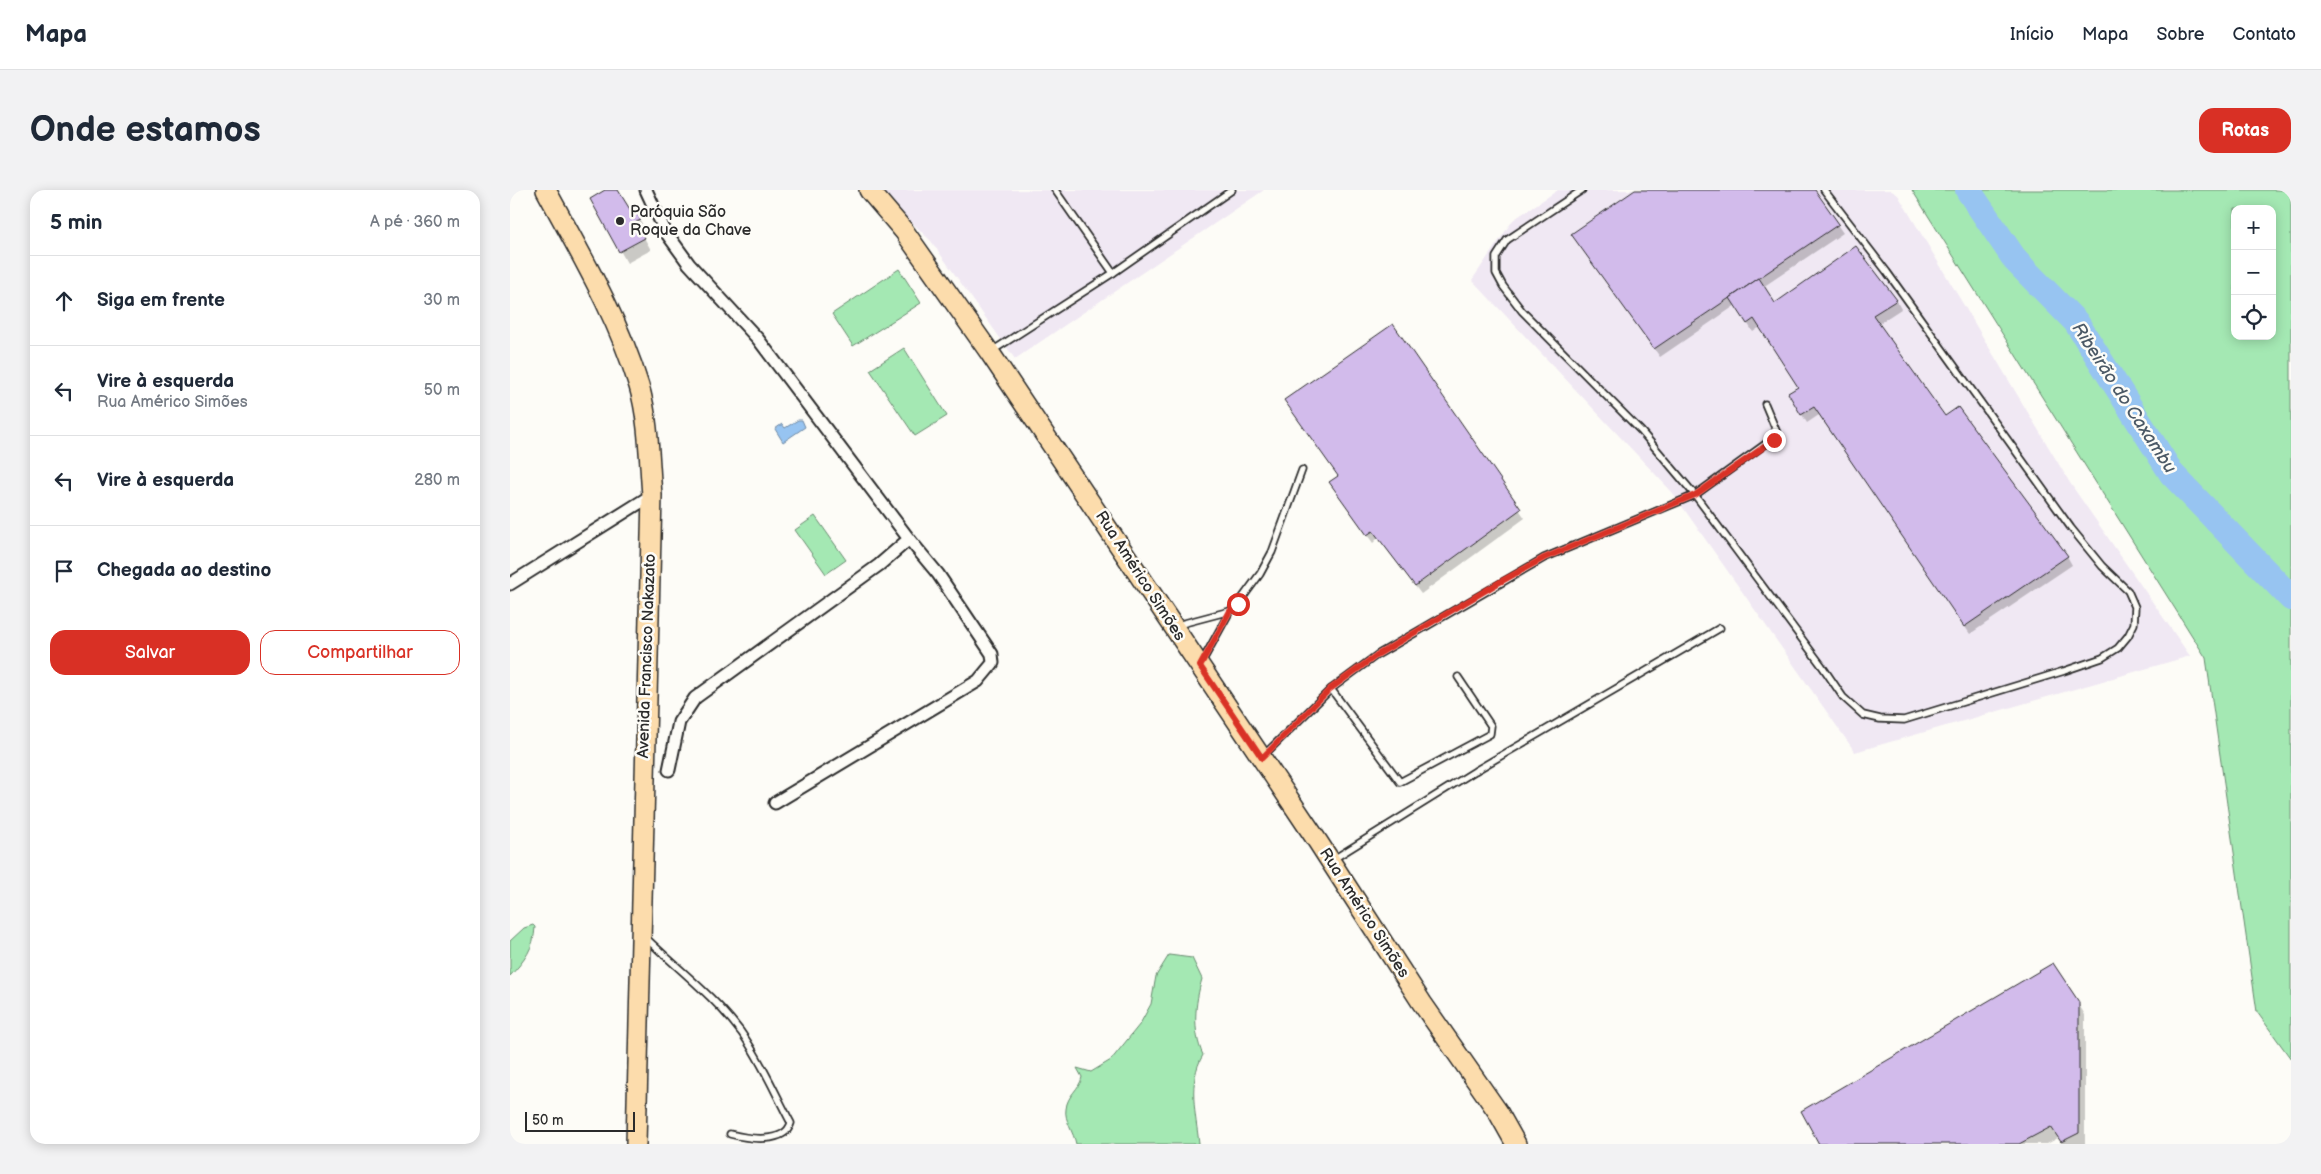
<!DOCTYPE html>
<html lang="pt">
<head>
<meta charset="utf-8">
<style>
	:root { --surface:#fff; --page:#f2f2f3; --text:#1f2937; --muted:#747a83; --line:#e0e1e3; --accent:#d93025 }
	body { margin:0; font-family:"Balsamiq Sans",sans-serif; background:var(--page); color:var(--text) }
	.controls { position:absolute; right:15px; top:15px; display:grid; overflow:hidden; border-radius:10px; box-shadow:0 2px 12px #0003 }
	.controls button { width:45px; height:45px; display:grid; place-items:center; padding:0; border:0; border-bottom:1px solid var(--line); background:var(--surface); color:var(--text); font:25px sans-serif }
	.scale { position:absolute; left:15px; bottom:12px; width:110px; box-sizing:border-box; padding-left:5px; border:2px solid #2b2b2b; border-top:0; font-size:14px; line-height:18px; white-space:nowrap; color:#2b2b2b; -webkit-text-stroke:4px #fdfcf7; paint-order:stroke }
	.stop { position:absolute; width:15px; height:15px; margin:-11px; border:4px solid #d93025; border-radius:50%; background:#fff }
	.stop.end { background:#d93025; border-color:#fff; box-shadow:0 1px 5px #0008 }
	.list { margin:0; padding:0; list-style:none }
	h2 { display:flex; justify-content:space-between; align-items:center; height:65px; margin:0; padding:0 20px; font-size:21px }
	h2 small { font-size:16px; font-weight:400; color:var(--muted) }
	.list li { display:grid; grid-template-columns:32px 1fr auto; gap:15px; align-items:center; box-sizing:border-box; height:90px; padding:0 20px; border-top:1px solid var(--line) }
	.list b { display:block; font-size:19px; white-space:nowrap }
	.list p { margin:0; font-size:16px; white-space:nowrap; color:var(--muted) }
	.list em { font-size:16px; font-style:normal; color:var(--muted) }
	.actions { display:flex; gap:10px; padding:15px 20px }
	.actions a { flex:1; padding:11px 0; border:1px solid var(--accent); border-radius:15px; text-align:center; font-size:18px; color:var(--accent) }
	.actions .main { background:var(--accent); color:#fff }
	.icon { flex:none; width:28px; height:28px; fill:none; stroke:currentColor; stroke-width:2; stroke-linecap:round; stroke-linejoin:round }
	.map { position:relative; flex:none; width:1781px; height:954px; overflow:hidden; border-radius:15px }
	header { display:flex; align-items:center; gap:30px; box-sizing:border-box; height:70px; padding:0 25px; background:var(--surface); border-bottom:1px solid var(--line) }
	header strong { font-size:24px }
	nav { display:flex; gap:28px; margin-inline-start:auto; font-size:18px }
	.intro { display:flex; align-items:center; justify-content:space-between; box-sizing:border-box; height:120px; padding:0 30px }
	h1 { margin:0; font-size:35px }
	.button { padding:12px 22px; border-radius:15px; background:var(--accent); color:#fff; font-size:18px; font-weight:700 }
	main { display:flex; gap:30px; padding:0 30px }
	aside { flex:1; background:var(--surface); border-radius:15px; box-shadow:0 2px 12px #0003 }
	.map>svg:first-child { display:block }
	.built { fill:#f0e8f3 }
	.green { fill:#a4e8b3; stroke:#688a6f; fill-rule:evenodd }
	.water { fill:#97c4f1; stroke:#6c87a2 }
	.shadow { fill:#0003 }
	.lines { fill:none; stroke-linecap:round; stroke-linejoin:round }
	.river { stroke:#97c4f1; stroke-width:26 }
	.building { fill:#d2bbeb; stroke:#2b2b2b }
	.service-casing { stroke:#2b2b2b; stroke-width:9 }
	.minor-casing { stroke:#2b2b2b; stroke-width:15 }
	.primary-casing { stroke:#2b2b2b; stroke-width:22 }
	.service { stroke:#fdfcf7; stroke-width:5.5 }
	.minor { stroke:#fdfcf7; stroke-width:11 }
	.primary { stroke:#fcdcac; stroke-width:19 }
	.route { stroke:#d93025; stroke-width:6 }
	.poi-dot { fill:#2b2b2b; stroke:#fdfcf7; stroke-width:2 }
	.labels { text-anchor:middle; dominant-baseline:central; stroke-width:5; stroke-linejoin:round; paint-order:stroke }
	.poi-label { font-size:16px; fill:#2b2b2b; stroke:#fdfcf7; text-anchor:start }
	.street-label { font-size:16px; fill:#2b2b2b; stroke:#fdfcf7 }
	.water-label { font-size:18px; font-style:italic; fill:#4b5966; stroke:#fdfcf7 }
</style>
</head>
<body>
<header>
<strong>Mapa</strong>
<nav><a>Início</a><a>Mapa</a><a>Sobre</a><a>Contato</a></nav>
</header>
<div class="intro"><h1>Onde estamos</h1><a class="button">Rotas</a></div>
<main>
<aside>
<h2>5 min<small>A pé · 360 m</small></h2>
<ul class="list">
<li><svg class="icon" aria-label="ahead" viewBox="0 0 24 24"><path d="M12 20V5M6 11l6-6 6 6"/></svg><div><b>Siga em frente</b></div><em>30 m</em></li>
<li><svg class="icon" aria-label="left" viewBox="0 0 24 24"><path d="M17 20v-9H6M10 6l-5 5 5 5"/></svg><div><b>Vire à esquerda</b><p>Rua Américo Simões</p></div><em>50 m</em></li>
<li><svg class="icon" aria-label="left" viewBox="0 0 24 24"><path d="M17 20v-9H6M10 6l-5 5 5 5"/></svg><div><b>Vire à esquerda</b></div><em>280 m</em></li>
<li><svg class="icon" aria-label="arrive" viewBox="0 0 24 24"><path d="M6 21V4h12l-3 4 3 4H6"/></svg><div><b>Chegada ao destino</b></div></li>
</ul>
<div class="actions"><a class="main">Salvar</a><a>Compartilhar</a></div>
</aside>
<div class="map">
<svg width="1781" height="954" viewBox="0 0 1781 954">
	<rect width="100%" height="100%" fill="#fdfcf7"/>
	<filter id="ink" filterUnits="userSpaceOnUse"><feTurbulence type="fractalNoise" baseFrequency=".02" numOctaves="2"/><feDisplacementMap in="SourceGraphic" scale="10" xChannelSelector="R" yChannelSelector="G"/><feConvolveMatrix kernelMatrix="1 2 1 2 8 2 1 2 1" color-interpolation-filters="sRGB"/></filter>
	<g filter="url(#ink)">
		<g class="built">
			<path d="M368,0H754L505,169L421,51Z"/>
			<path d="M1048,0H1380L1388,5L1560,293L1680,466L1345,562L1162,302L962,90L1003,30Z"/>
		</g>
		<g class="green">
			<path d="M1402,0H1781V869L1747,822L1696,468ZM1725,19H1762V146H1725Z"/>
			<path d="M389,79L411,113L343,156L322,124Z"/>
			<path d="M394,158L437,226L405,246L360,180Z"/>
			<path d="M305,326L336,370L316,384L285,340Z"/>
			<path d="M23,735L25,737C24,758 15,770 0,786V751L14,738Z"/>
			<path d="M659,765L682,768L692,789C685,813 682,841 693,865C677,892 686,925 689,954H566C564,943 554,930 556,919C557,905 570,899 572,887L567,878L581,882L601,870L630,834L641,814L646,786Z"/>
		</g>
		<path class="water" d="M288,230H292L295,237L273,252L265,239L272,234L275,238Z"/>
		<g class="shadow">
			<path d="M97,0H106L120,22L124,20L137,42L132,44L141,60L117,73L82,10Z"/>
			<path d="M1127,0H1303L1333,43L1253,97L1265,114L1386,110L1391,119L1368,134L1435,228L1557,366L1562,375L1460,444L1309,225L1297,233L1279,203L1289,197L1250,137L1243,142L1226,115L1150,167L1068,52Z"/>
			<path d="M883,136L1015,328L911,404L868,348L863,353L826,301L829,287L775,210Z"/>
			<path d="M1568,813L1575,825V954H1553L1548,948L1537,954H1311Z"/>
		</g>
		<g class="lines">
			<path class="river" d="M1458,0L1506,71L1566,132L1662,284L1781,408"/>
		</g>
		<g class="building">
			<path d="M95,0H108L121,21L125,19L131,30L126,32L135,48L109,62L80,9Z"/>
			<path d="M1125,0H1305L1329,34L1144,159L1061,44Z"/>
			<path d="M1346,56L1387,110L1363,125L1435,226L1448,217L1558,366L1454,437L1304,217L1291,225L1278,203L1288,197L1244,129L1237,134L1220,108L1249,88L1265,113Z"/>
			<path d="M883,134L1011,319L905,396L863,341L857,345L819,292L828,286L774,210Z"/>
			<path d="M1543,773L1569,812V943L1551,952L1541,937L1509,954H1309L1291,921Z"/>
		</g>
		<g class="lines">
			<defs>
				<g id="service">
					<path d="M545,0L603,83"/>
					<path d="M1072,0L997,50L986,67V83L993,96L1012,121L1131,241L1185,305L1312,476L1333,507L1353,525L1370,529L1394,530L1554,481L1592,468L1608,458L1618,446L1624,434L1625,417L1618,401L1592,376L1561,338L1377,82L1314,0"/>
					<path d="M482,161L603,83L722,0"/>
					<path d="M667,435L720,421L728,414L750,384L762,362L792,280"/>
					<path d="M692,472L720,421"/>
					<path d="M821,499L890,592L980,544L981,536L948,487"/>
					<path d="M753,566L821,499L867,465L1034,368L1185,305L1268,245L1255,214"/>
					<path d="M822,670L965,581L1210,438"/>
					<path d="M136,748C168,779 204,806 231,842C251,870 265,903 281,933C275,954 239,949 220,944"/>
				</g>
				<g id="minor">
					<path d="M136,0L155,41L179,74L248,149L399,349L369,375L185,508L169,532L159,580"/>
					<path d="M0,394L142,305"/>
					<path d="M265,613L468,491L483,473L482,464L428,384L399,349"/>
				</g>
				<g id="primary">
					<path d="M36,0C70,63 108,127 129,196C139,230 139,269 142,305L126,954"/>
					<path d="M359,0L394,41L480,163L808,652L912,813L988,922L1006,954"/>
				</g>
			</defs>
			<use href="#service" class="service-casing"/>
			<use href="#minor" class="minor-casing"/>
			<use href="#primary" class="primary-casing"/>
			<use href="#service" class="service"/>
			<use href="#minor" class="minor"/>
			<use href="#primary" class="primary"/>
		</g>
	</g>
	<g class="lines" filter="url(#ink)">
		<path class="route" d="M728,414L720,421L690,476L752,568L820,499L867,465L990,392L1034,368L1185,305L1264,250"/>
	</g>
	<circle class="poi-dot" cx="110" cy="31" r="5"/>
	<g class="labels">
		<g class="poi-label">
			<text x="120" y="22">Paróquia São<tspan x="120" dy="18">Roque da Chave</tspan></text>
		</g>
		<g class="street-label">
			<text transform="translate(630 386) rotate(57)">Rua Américo Simões</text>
			<text transform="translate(137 466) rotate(-88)">Avenida Francisco Nakazato</text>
			<text transform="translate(854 723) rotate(57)">Rua Américo Simões</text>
		</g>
		<g class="water-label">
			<text transform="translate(1614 208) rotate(57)">Ribeirão do Caxambu</text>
		</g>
	</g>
</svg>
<div class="controls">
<button>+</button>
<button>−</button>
<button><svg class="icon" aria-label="locate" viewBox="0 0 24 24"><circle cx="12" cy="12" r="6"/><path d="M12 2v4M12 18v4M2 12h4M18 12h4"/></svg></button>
</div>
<div class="scale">50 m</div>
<div class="stop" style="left:728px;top:414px"></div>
<div class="stop end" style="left:1264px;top:250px"></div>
</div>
</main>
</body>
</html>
